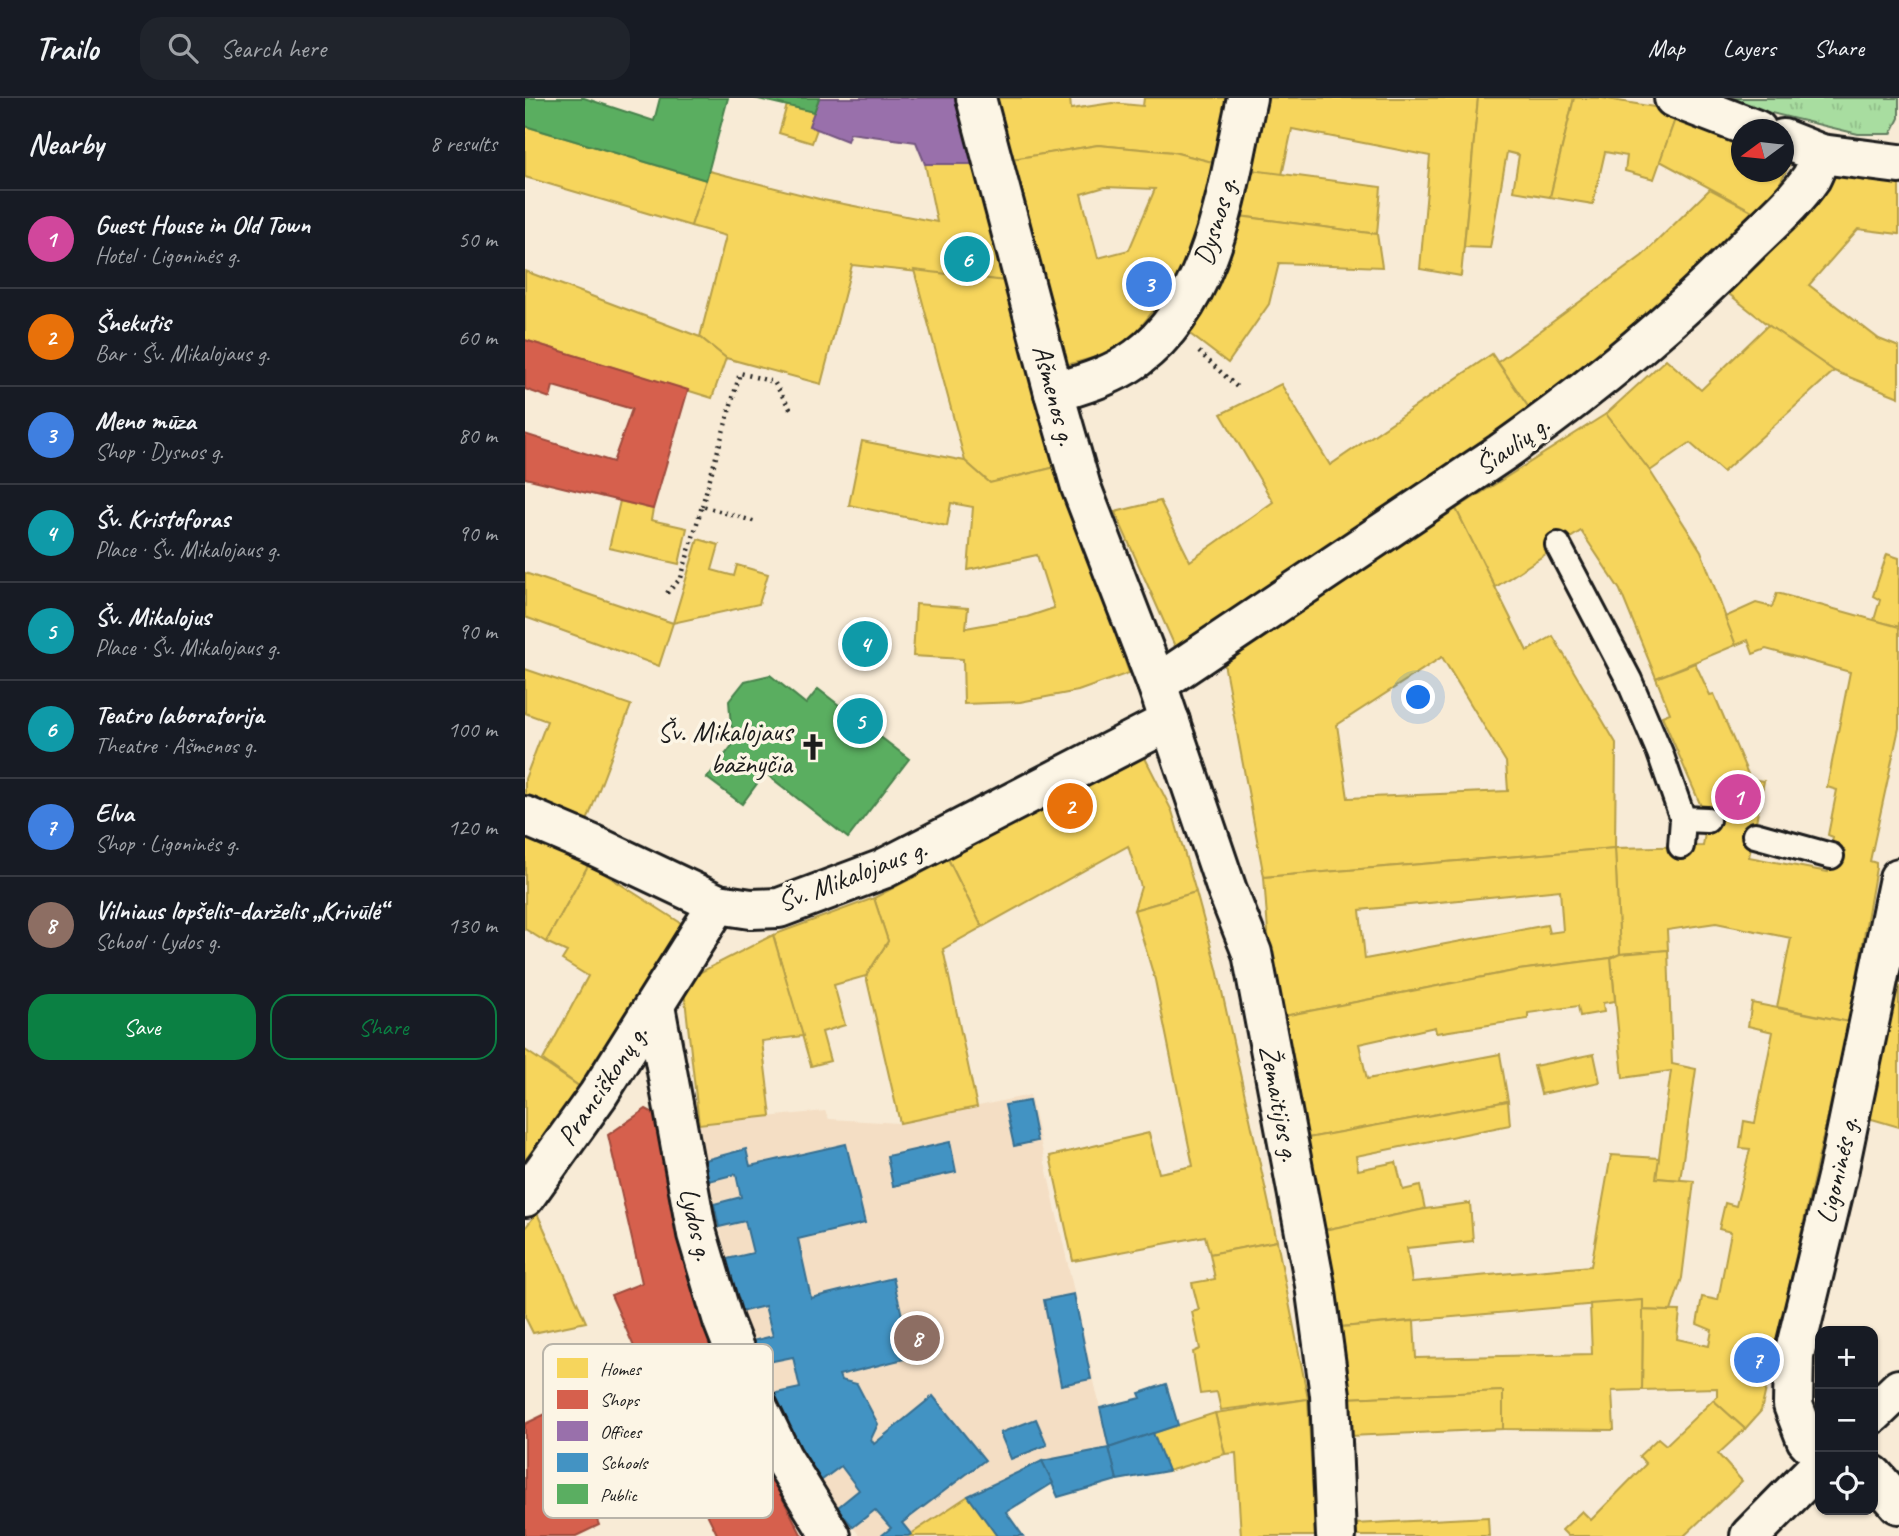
<!DOCTYPE html>
<html lang="en">
<head>
<meta charset="utf-8">
<style>
	:root { --surface:#171b24; --page:#20242c; --text:#f1f3f6; --muted:#9ea1a6; --line:#363941; --accent:#0b8043 }
	body { margin:0; font-family:Caveat,sans-serif; background:var(--page); color:var(--text) }
	.controls { position:absolute; right:21px; bottom:21px; display:grid; overflow:hidden; border-radius:14px; box-shadow:0 2px 5px #0004 }
	.controls button { width:63px; height:63px; display:grid; place-items:center; padding:0; border:0; border-bottom:2px solid var(--line); background:var(--surface); color:var(--text); font:35px sans-serif }
	.compass { position:absolute; left:1206px; top:21px; width:63px; height:63px; border-radius:50%; background:var(--surface); box-shadow:0 2px 5px #0004; rotate:255deg }
	.you { position:absolute; left:894px; top:600px; width:24px; height:24px; margin:-18px; border:5px solid #fff; border-radius:50%; background:#1a73e8; box-shadow:0 0 0 10px #1a73e833 }
	.badge { display:grid; place-items:center; width:46px; height:46px; border-radius:50%; background:var(--accent); color:#fff; font-size:23px; font-weight:700 }
	.pin { position:absolute; translate:-50% -50%; border:4px solid #fff; box-shadow:0 2px 7px #0006 }
	.list { margin:0; padding:0; list-style:none }
	h2 { display:flex; justify-content:space-between; align-items:center; height:91px; margin:0; padding:0 28px; font-size:30px }
	h2 small { font-size:23px; font-weight:400; color:var(--muted) }
	.list li { display:grid; grid-template-columns:46px 1fr auto; gap:21px; align-items:center; box-sizing:border-box; height:98px; padding:0 28px; border-top:2px solid var(--line) }
	.list b { display:block; font-size:26px; white-space:nowrap }
	.list p { margin:0; font-size:23px; white-space:nowrap; color:var(--muted) }
	.list em { font-size:23px; font-style:normal; color:var(--muted) }
	.actions { display:flex; gap:14px; padding:21px 28px }
	.actions a { flex:1; padding:16px 0; border:2px solid var(--accent); border-radius:21px; text-align:center; font-size:24px; color:var(--accent) }
	.actions .main { background:var(--accent); color:#fff }
	.icon { flex:none; width:38px; height:38px; fill:none; stroke:currentColor; stroke-width:2; stroke-linecap:round; stroke-linejoin:round }
	.map { position:relative; flex:none; width:1374px; height:1438px; overflow:hidden }
	header { display:flex; align-items:center; gap:42px; box-sizing:border-box; height:98px; padding:0 35px; background:var(--surface); border-bottom:2px solid var(--line) }
	header strong { font-size:33px }
	nav { display:flex; gap:38px; margin-inline-start:auto; font-size:24px }
	.search { width:490px; height:63px; background:var(--page); display:flex; align-items:center; gap:18px; box-sizing:border-box; padding:0 24px; border-radius:21px; color:var(--muted); font-size:26px }
	main { display:flex }
	aside { flex:1; background:var(--surface) }
	.map>svg:first-child { display:block }
	.built { fill:#f4dec4 }
	.park { fill:url(#park-tufts); stroke:#627c5e; stroke-width:2 }
	.homes { fill:#f6d55c; stroke:#b59e49; stroke-width:2; fill-rule:evenodd }
	.shops { fill:#d6604d; stroke:#9e4c3e; stroke-width:2 }
	.offices { fill:#9970ab; stroke:#745780; stroke-width:2 }
	.schools { fill:#4393c3; stroke:#376f91; stroke-width:2 }
	.public { fill:#5aae61; stroke:#47824c; stroke-width:2 }
	.lines { fill:none; stroke-linecap:round; stroke-linejoin:round }
	.service-casing { stroke:#1c1c1c; stroke-width:30 }
	.minor-casing { stroke:#1c1c1c; stroke-width:44 }
	.primary-casing { stroke:#1c1c1c; stroke-width:44 }
	.path { stroke:#1c1c1c; stroke-width:4.5; stroke-dasharray:2 5; stroke-linecap:butt }
	.service { stroke:#fcf5e5; stroke-width:24 }
	.minor { stroke:#fcf5e5; stroke-width:38 }
	.primary { stroke:#fcf5e5; stroke-width:38 }
	.labels { text-anchor:middle; dominant-baseline:central; stroke-width:7; stroke-linejoin:round; paint-order:stroke }
	.street-label { font-size:28px; fill:#1c1c1c; stroke:#fcf5e5 }
	.poi-label { font-size:28px; fill:#1c1c1c; stroke:#fcf5e5; text-anchor:end }
	.key { fill:#fcf5e5; stroke:#b9b4a9; stroke-width:2 }
	.key-label { font-size:19px; fill:#1c1c1c }
</style>
</head>
<body>
<header>
<strong>Trailo</strong>
<div class="search"><svg class="icon" aria-label="search" viewBox="0 0 24 24"><circle cx="10" cy="10" r="6"/><path d="M15 15l6 6"/></svg>Search here</div>
<nav><a>Map</a><a>Layers</a><a>Share</a></nav>
</header>
<main>
<aside>
<h2>Nearby<small>8 results</small></h2>
<ul class="list">
<li><span class="badge" style="background:#d1479c">1</span><div><b>Guest House in Old Town</b><p>Hotel · Ligoninės g.</p></div><em>50 m</em></li>
<li><span class="badge" style="background:#e8710a">2</span><div><b>Šnekutis</b><p>Bar · Šv. Mikalojaus g.</p></div><em>60 m</em></li>
<li><span class="badge" style="background:#3f7fe0">3</span><div><b>Meno mūza</b><p>Shop · Dysnos g.</p></div><em>80 m</em></li>
<li><span class="badge" style="background:#0f9aa8">4</span><div><b>Šv. Kristoforas</b><p>Place · Šv. Mikalojaus g.</p></div><em>90 m</em></li>
<li><span class="badge" style="background:#0f9aa8">5</span><div><b>Šv. Mikalojus</b><p>Place · Šv. Mikalojaus g.</p></div><em>90 m</em></li>
<li><span class="badge" style="background:#0f9aa8">6</span><div><b>Teatro laboratorija</b><p>Theatre · Ašmenos g.</p></div><em>100 m</em></li>
<li><span class="badge" style="background:#3f7fe0">7</span><div><b>Elva</b><p>Shop · Ligoninės g.</p></div><em>120 m</em></li>
<li><span class="badge" style="background:#8d6e63">8</span><div><b>Vilniaus lopšelis-darželis „Krivūlė“</b><p>School · Lydos g.</p></div><em>130 m</em></li>
</ul>
<div class="actions"><a class="main">Save</a><a>Share</a></div>
</aside>
<div class="map">
<svg width="1374" height="1438" viewBox="0 0 1374 1438">
	<defs>
		<pattern id="park-tufts" width="24" height="20" patternUnits="userSpaceOnUse" patternTransform="scale(1.75)"><rect width="24" height="20" fill="#a8dda0"/><path d="M3 7l-1-3M5 7V3M7 7l1-3M15 17l-1-3M17 17v-4M19 17l1-3" fill="none" stroke="#90bd89"/></pattern>
	</defs>
	<rect width="100%" height="100%" fill="#f8ebd6"/>
	<filter id="ink" filterUnits="userSpaceOnUse"><feTurbulence type="fractalNoise" baseFrequency=".0143" numOctaves="2"/><feDisplacementMap in="SourceGraphic" scale="14" xChannelSelector="R" yChannelSelector="G"/><feConvolveMatrix kernelMatrix="1 2 1 2 8 2 1 2 1" color-interpolation-filters="sRGB"/></filter>
	<g filter="url(#ink)">
		<path class="built" d="M505,997L584,1350L517,1363L443,1398L383,1438H335L293,1385L247,1296L215,1214L189,1106L174,1026L300,1013L304,1021L375,1025Z"/>
		<path class="park" d="M1184,0H1374V20L1366,36H1333Z"/>
		<g class="homes">
			<path d="M465,0H545L546,11L587,5L618,8L619,0H709L695,66L648,54L573,47L481,62Z"/>
			<path d="M733,0H953L936,178L895,171L905,58L767,31L757,77L719,71Z"/>
			<path d="M953,0H1049L1025,99L988,93L994,57L982,54L965,150L939,149Z"/>
			<path d="M1049,0H1076L1153,13L1129,81L1100,73L1102,58L1080,54L1068,106L1025,99Z"/>
			<path d="M262,7L289,14L284,28L292,31L287,45L254,35Z"/>
			<path d="M1153,13L1216,37V74H1258V53L1266,63L1238,119L1135,63Z"/>
			<path d="M0,28L181,82L166,128L0,79Z"/>
			<path d="M573,47L648,54L695,66L655,179L597,252L534,269L481,62ZM580,89L630,91L604,152L573,160L556,96Z"/>
			<path d="M400,66H453L480,183L327,167L296,286L201,260L175,239L201,138L166,128L184,73L298,102L412,124Z"/>
			<path d="M719,71L856,89L852,136L706,117Z"/>
			<path d="M1312,73L1374,81V136L1333,131L1284,187L1354,241L1374,249V299L1309,273L1243,227L1204,196Z"/>
			<path d="M1185,91L1238,119L1006,313L973,264L1117,158Z"/>
			<path d="M706,117L852,136L857,169L754,165L744,206L703,265L657,230Z"/>
			<path d="M389,172L480,183L535,368L465,385L440,363Z"/>
			<path d="M0,173L175,239L201,260L187,300L0,242Z"/>
			<path d="M1243,227L1309,273L1198,374L1165,345L1125,373L1081,316L1141,261L1176,292Z"/>
			<path d="M967,256L1006,313L652,553L590,414L635,403L665,463L748,404L696,316L756,286L805,367Z"/>
			<path d="M1081,316L1125,373L1176,453L1211,547L1131,580L1095,492L1056,433L969,490L931,411Z"/>
			<path d="M337,343L440,363L465,385L535,368L604,575L553,593L495,604L439,606L438,561L388,558L391,506L443,510L441,530L502,519L529,510L512,457L443,472L448,409L426,405L422,428L324,407Z"/>
			<path d="M95,403L128,411L126,422L162,430L154,466L84,450Z"/>
			<path d="M931,411L1002,553L1028,538L1091,645L1090,750L739,779L699,565ZM917,559L981,664L983,693L823,700L812,627Z"/>
			<path d="M173,441L194,447L187,472L209,478L212,467L243,476L234,506L148,525Z"/>
			<path d="M1362,456L1374,460V529L1349,522L1355,502L1348,498Z"/>
			<path d="M0,475L148,525L134,568L0,519Z"/>
			<path d="M1252,495L1374,529V630L1345,763L1351,765V770L1324,924L1252,909L1266,840L1191,825L1142,832L1143,852L1095,856L1090,750L1178,748L1182,722L1137,618L1145,615L1131,580L1170,565L1185,597L1189,596L1225,681L1239,683L1224,759L1303,774L1308,739L1303,737L1312,692L1302,689L1325,574L1241,551L1228,556L1223,542L1211,547L1200,519L1231,505L1247,509Z"/>
			<path d="M0,571L106,607L62,723L0,700V681L22,623L0,615Z"/>
			<path d="M617,654L647,713L671,794L609,812L616,789L603,748L457,829L423,761Z"/>
			<path d="M0,738L64,766L21,844L0,831Z"/>
			<path d="M1090,750L1095,856L1086,860L994,872L754,919L746,875L739,779ZM1035,792L1038,833L1024,835L1022,827L840,861L835,812Z"/>
			<path d="M423,761L457,829L418,851L452,1009L375,1025L341,878L363,843L349,800Z"/>
			<path d="M64,766L159,827L58,991L18,962L63,878L37,862L42,854L21,844Z"/>
			<path d="M671,794L692,871L752,1143L685,1156L680,1138L548,1163L525,1058L624,1035L634,1075L668,1068L630,882L609,812Z"/>
			<path d="M349,800L363,843L341,878L309,887L320,927L297,934L305,963L286,968L248,837Z"/>
			<path d="M248,837L278,938L237,943L246,1018L174,1026L158,883Z"/>
			<path d="M1374,849V1029L1340,1019Z"/>
			<path d="M1143,852L1147,966L1171,971L1155,1082L1131,1080L1146,973L1098,980L1086,860L1095,856Z"/>
			<path d="M1086,860L1090,903L1078,905L1079,914L1055,918L1053,908L1003,915V921L911,935L910,929L834,946L842,981L975,956L983,1003L783,1040L754,919L994,872Z"/>
			<path d="M1227,905L1324,924L1236,1313L1220,1331L1188,1302L1192,1299V1290L1117,1292L1118,1212L1155,1213L1152,1241L1184,1248L1187,1232L1172,1226L1177,1199L1193,1202L1206,1134L1194,1131L1200,1105L1211,1108L1225,1051L1215,1050L1219,1023L1230,1025L1248,934L1223,928Z"/>
			<path d="M0,952L58,991L0,1067Z"/>
			<path d="M1069,956L1075,984L1016,996L1009,968Z"/>
			<path d="M983,1003L985,1027L831,1058L833,1072L871,1064L878,1092L895,1088L900,1111L799,1132L783,1040Z"/>
			<path d="M1086,1057L1134,1060L1131,1080L1169,1083L1157,1180L1146,1213L1118,1212V1202L816,1229L799,1132L900,1111L945,1105L948,1143L882,1150L887,1184L1066,1168Z"/>
			<path d="M12,1115L61,1224L8,1235L0,1219V1130Z"/>
			<path d="M752,1143L783,1301L696,1312L692,1294L675,1296L668,1254L675,1251L667,1214L674,1212L667,1185L690,1181L685,1156Z"/>
			<path d="M1118,1202L1117,1292L1087,1293L1089,1332L978,1331V1293L822,1300L816,1229L889,1223L891,1260L1067,1256L1065,1206Z"/>
			<path d="M978,1293V1331L825,1338L822,1300Z"/>
			<path d="M783,1301L790,1438H716L711,1355L700,1356L690,1315Z"/>
			<path d="M1188,1302L1220,1331L1193,1356L1217,1383L1159,1438H1043L1037,1432L1057,1413L1066,1422L1121,1366L1114,1358L1133,1340L1141,1347Z"/>
			<path d="M690,1315L700,1356L643,1373L628,1335Z"/>
			<path d="M443,1398L472,1438H383Z"/>
			<path d="M963,1419L964,1438H828L829,1426Z"/>
		</g>
		<g class="shops">
			<path d="M0,242L163,292L128,411L0,380V336L88,364L107,311L28,288L25,300L0,291Z"/>
			<path d="M121,1011L136,1019L185,1246L246,1378L277,1438H193L161,1373L69,1414L74,1427L51,1438H0V1326L118,1269L86,1197L117,1185L83,1037Z"/>
		</g>
		<path class="offices" d="M294,0H431L453,66H400L391,44L325,35L322,43L284,28Z"/>
		<g class="schools">
			<path d="M504,1003L512,1043L489,1048L480,1007Z"/>
			<path d="M425,1044L431,1074L368,1088L362,1058Z"/>
			<path d="M321,1046L340,1125L273,1141L286,1200L368,1180L387,1259L314,1277L316,1282L332,1286L353,1326L346,1341L349,1346L408,1298L460,1362L377,1425L386,1436L383,1438H356L366,1430L350,1412L328,1429L312,1410L334,1392L316,1368L293,1385L247,1296L275,1290L268,1259L233,1266L227,1243L248,1238L240,1208L215,1214L202,1161L228,1155L220,1123L194,1129L189,1106L216,1099L211,1076L184,1083L180,1062L221,1051L225,1068Z"/>
			<path d="M549,1196L566,1281L536,1287L519,1202Z"/>
			<path d="M641,1286L653,1327L584,1350L575,1310L616,1300L614,1295Z"/>
			<path d="M511,1321L522,1347L486,1361L475,1335Z"/>
			<path d="M628,1335L643,1373L592,1382L584,1350Z"/>
			<path d="M584,1350L592,1382L533,1399L517,1363Z"/>
			<path d="M517,1363L528,1385L481,1414L498,1438H472L443,1398Z"/>
		</g>
		<g class="public">
			<path d="M0,0H59L129,23L135,0H203L181,82L0,28Z"/>
			<path d="M229,0H294L289,14Z"/>
			<path d="M245,577L281,606L293,591L384,661L323,740L240,675L217,706L182,680L216,636L206,628L204,603L220,583Z"/>
		</g>
		<g class="lines">
			<defs>
				<g id="service">
					<path d="M1033,447L1104,582L1135,655L1158,721L1182,722"/>
					<path d="M1230,737L1306,758"/>
					<path d="M1156,748L1158,721"/>
				</g>
				<g id="minor">
					<path d="M451,0L529,295L556,389L632,586L702,792L727,855L790,1187L805,1297L811,1438"/>
					<path d="M1149,0L1232,32"/>
					<path d="M1258,41L1296,56L1374,66"/>
					<path d="M529,295C558,286 587,278 612,260C691,201 702,89 722,0"/>
					<path d="M632,586L976,355C1065,292 1148,224 1224,146C1245,125 1269,105 1286,80C1290,73 1293,63 1296,56"/>
					<path d="M0,718L66,746L193,806L226,811L254,810L358,771L645,623"/>
					<path d="M130,908L172,1136L198,1223L228,1299L257,1359L306,1438"/>
					<path d="M0,1099L73,997L193,806"/>
					<path d="M1295,1356L1281,1341L1268,1307L1269,1257L1313,1075L1374,780"/>
					<path d="M1348,1377L1374,1406"/>
				</g>
				<g id="primary">
					<path d="M1348,1316L1374,1291"/>
					<path d="M1225,1438L1295,1367"/>
				</g>
			</defs>
			<use href="#service" class="service-casing"/>
			<use href="#minor" class="minor-casing"/>
			<use href="#primary" class="primary-casing"/>
			<g class="path">
				<path d="M674,254L712,289"/>
				<path d="M177,408L215,275L249,284L267,314"/>
				<path d="M142,495L156,480L177,408L231,424"/>
			</g>
			<use href="#service" class="service"/>
			<use href="#minor" class="minor"/>
			<use href="#primary" class="primary"/>
		</g>
	</g>
	<defs>
		<symbol id="church-bare" viewBox="-9 -9 18 18"><path d="M-1.2-6h2.4v3.5h3.3v2.4h-3.3V6h-2.4V-.1h-3.3v-2.4h3.3Z" fill="#1c1c1c" stroke="#fcf5e5" stroke-width="2.5" paint-order="stroke"/></symbol>
	</defs>
	<g fill-rule="evenodd">
		<use href="#church-bare" x="269" y="630" width="38" height="38"/>
	</g>
	<g class="labels">
		<g class="street-label">
			<text transform="translate(690 123) rotate(-73)">Dysnos g.</text>
			<text transform="translate(530 297) rotate(75)">Ašmenos g.</text>
			<text transform="translate(987 347) rotate(-35)">Šiaulių g.</text>
			<text transform="translate(327 777) rotate(-21)">Šv. Mikalojaus g.</text>
			<text transform="translate(77 987) rotate(-56)">Pranciškonų g.</text>
			<text transform="translate(755 1005) rotate(79)">Žemaitijos g.</text>
			<text transform="translate(1312 1072) rotate(-77)">Ligoninės g.</text>
			<text transform="translate(172 1126) rotate(77)">Lydos g.</text>
		</g>
		<g class="poi-label">
			<text x="267" y="633">Šv. Mikalojaus<tspan x="267" dy="32">bažnyčia</tspan></text>
		</g>
	</g>
	<rect x="18" y="1246" width="230" height="174" rx="10" class="key"/>
	<rect x="32" y="1260" width="31" height="20" fill="#f6d55c"/>
	<rect x="32" y="1292" width="31" height="19" fill="#d6604d"/>
	<rect x="32" y="1323" width="31" height="20" fill="#9970ab"/>
	<rect x="32" y="1355" width="31" height="19" fill="#4393c3"/>
	<rect x="32" y="1386" width="31" height="20" fill="#5aae61"/>
	<g class="key-label">
		<text x="75" y="1277">Homes</text>
		<text x="75" y="1308">Shops</text>
		<text x="75" y="1340">Offices</text>
		<text x="75" y="1371">Schools</text>
		<text x="75" y="1403">Public</text>
	</g>
</svg>
<div class="controls">
<button>+</button>
<button>−</button>
<button><svg class="icon" aria-label="locate" viewBox="0 0 24 24"><circle cx="12" cy="12" r="6"/><path d="M12 2v4M12 18v4M2 12h4M18 12h4"/></svg></button>
</div>
<svg class="compass" viewBox="-18 -18 36 36"><path d="M0-13l5 13h-10z" fill="#e53935"/><path d="M0 13l5-13h-10z" fill="#9ea1a6"/></svg>
<div class="you"></div>
<div class="pin badge" style="left:1213px;top:699px;background:#d1479c">1</div>
<div class="pin badge" style="left:545px;top:708px;background:#e8710a">2</div>
<div class="pin badge" style="left:624px;top:186px;background:#3f7fe0">3</div>
<div class="pin badge" style="left:340px;top:546px;background:#0f9aa8">4</div>
<div class="pin badge" style="left:335px;top:623px;background:#0f9aa8">5</div>
<div class="pin badge" style="left:442px;top:161px;background:#0f9aa8">6</div>
<div class="pin badge" style="left:1232px;top:1262px;background:#3f7fe0">7</div>
<div class="pin badge" style="left:392px;top:1240px;background:#8d6e63">8</div>
</div>
</main>
</body>
</html>
